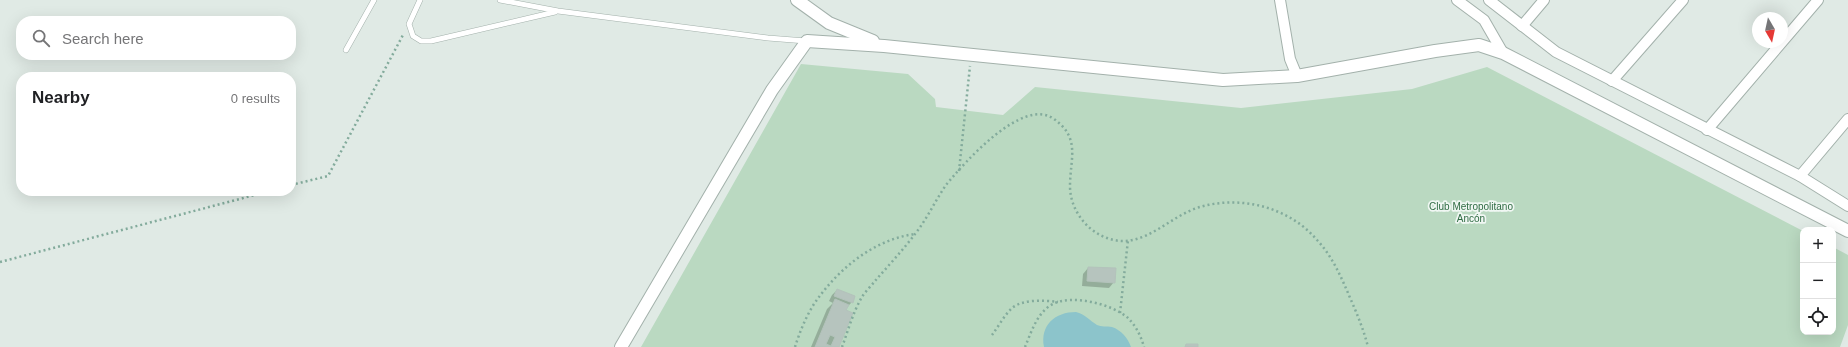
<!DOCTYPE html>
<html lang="en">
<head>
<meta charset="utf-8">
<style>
	:root { --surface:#fff; --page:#f6f6f6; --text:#202124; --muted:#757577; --line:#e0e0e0 }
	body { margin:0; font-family:Arial,sans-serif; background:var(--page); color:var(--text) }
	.controls { position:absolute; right:12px; bottom:12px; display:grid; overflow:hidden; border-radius:8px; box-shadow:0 4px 16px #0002 }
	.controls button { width:36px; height:36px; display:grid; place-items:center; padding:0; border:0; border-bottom:1px solid var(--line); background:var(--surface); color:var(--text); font:20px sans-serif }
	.compass { position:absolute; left:1752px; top:12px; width:36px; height:36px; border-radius:50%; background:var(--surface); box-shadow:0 4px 16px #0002; rotate:171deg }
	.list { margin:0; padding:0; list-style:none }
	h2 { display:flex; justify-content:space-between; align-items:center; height:52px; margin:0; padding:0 16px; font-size:17px }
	h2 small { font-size:13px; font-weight:400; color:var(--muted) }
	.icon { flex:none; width:22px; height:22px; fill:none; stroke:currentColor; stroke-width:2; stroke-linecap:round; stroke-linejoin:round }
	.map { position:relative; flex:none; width:1848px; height:347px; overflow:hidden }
	.search { position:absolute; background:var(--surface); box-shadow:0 4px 16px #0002; left:16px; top:16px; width:280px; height:44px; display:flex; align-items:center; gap:10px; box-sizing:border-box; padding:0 14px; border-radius:16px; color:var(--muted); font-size:15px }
	.panel { position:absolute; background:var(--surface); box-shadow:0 4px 16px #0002; left:16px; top:72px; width:280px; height:124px; border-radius:16px }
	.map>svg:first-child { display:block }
	.green { fill:#bad9c1 }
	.water { fill:#8cc4cb }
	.shadow { fill:#0003 }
	.building { fill:#b6c4be; stroke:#b3c3bb; fill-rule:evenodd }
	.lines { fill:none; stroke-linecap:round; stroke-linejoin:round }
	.service-casing { stroke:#a3b1ab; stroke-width:6 }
	.minor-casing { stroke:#a3b1ab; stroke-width:12 }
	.tertiary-casing { stroke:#a3b1ab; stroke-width:14 }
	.path { stroke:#83ab9c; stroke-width:2.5; stroke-dasharray:2 3; stroke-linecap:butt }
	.service { stroke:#fff; stroke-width:5 }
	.minor { stroke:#fff; stroke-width:10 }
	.tertiary { stroke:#fff; stroke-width:12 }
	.labels { text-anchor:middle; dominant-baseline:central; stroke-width:3.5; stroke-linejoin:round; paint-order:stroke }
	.park-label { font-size:10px; fill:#306c44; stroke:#f0f7f3 }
</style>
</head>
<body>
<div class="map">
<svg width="1848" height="347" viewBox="0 0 1848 347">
	<rect width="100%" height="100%" fill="#e0eae5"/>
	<path class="green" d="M801,64L908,74L935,99L936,107L1003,115L1035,87L1241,108L1412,89L1487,67L1803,231V332H1833V247L1848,255V325L1840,347H641Z"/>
	<path class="water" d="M1076,312C1085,314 1089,320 1097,325C1101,327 1107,326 1112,327C1121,330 1128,338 1131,347H1044C1040,325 1055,312 1076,312Z"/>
	<g class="shadow">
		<path d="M1088,268L1114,282L1109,288L1082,286L1083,274Z"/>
		<path d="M837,290L852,302L846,308L838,347H811L827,309L833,303L829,301L832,295Z"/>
	</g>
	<g class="building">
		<path d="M1088,267L1116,268L1115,283L1087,281Z"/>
		<path d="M837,289L855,296L853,303L834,296Z"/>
		<path d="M835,299L849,305L846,310L853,313L839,347H815ZM830,335L835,337L831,346L826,344Z"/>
		<path d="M1186,344H1198V347H1185Z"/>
	</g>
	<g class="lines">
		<defs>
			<g id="service">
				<path d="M420,0L409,24L413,36L421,41H431L555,12"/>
				<path d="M500,0L558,11L768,38L806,41"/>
				<path d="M346,50L374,0"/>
			</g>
			<g id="minor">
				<path d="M1280,0L1290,59L1297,76"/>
				<path d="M1457,0L1484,20L1503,53"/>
				<path d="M1489,0L1556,52L1800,176L1848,206"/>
				<path d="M1522,26L1544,0"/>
				<path d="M1612,81L1683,0"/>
				<path d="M1707,130L1818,0"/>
				<path d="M1800,176L1848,119"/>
			</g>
			<g id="tertiary">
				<path d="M797,0L829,23L873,41"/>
				<path d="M621,347L772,90L807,41L884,46L1223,80L1297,76L1435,51L1479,45L1503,53L1848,231"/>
			</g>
		</defs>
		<use href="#service" class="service-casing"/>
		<use href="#minor" class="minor-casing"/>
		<use href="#tertiary" class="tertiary-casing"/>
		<g class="path">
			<path d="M959,171L970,66"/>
			<path d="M291,185L328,176L403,35"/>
			<path d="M0,262L270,191"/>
			<path d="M1120,313L1128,240"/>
			<path d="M992,335C998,327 1004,316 1011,309C1021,299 1044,300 1058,302"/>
			<path d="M795,347C800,331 808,311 819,297C842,266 876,239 915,234"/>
			<path d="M842,347C848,331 853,312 862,297C865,292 871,286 875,281C888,266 903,250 915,234C927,219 935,201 946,185C964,163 1023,96 1054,119C1081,138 1070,159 1070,186C1070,211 1089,235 1114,240C1146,247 1171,215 1200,207C1241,195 1289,207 1317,240C1333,257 1342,279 1351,300C1358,316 1364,331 1368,347"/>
			<path d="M1025,347C1031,333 1037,312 1053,304C1072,294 1112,304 1128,318C1136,326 1141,336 1144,347"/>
		</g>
		<use href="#service" class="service"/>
		<use href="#minor" class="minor"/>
		<use href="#tertiary" class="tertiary"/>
	</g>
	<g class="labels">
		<g class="park-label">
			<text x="1471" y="206">Club Metropolitano<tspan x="1471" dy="12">Ancón</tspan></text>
		</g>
	</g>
</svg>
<div class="controls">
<button>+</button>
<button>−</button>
<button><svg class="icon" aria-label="locate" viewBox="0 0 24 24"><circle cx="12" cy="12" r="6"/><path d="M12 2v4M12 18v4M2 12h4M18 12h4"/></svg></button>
</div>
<svg class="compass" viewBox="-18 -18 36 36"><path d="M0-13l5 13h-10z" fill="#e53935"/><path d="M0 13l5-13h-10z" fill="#757577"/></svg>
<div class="search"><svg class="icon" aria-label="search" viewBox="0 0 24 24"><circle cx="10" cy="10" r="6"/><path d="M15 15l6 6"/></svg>Search here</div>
<section class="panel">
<h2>Nearby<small>0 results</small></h2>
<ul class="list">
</ul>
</section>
</div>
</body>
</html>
